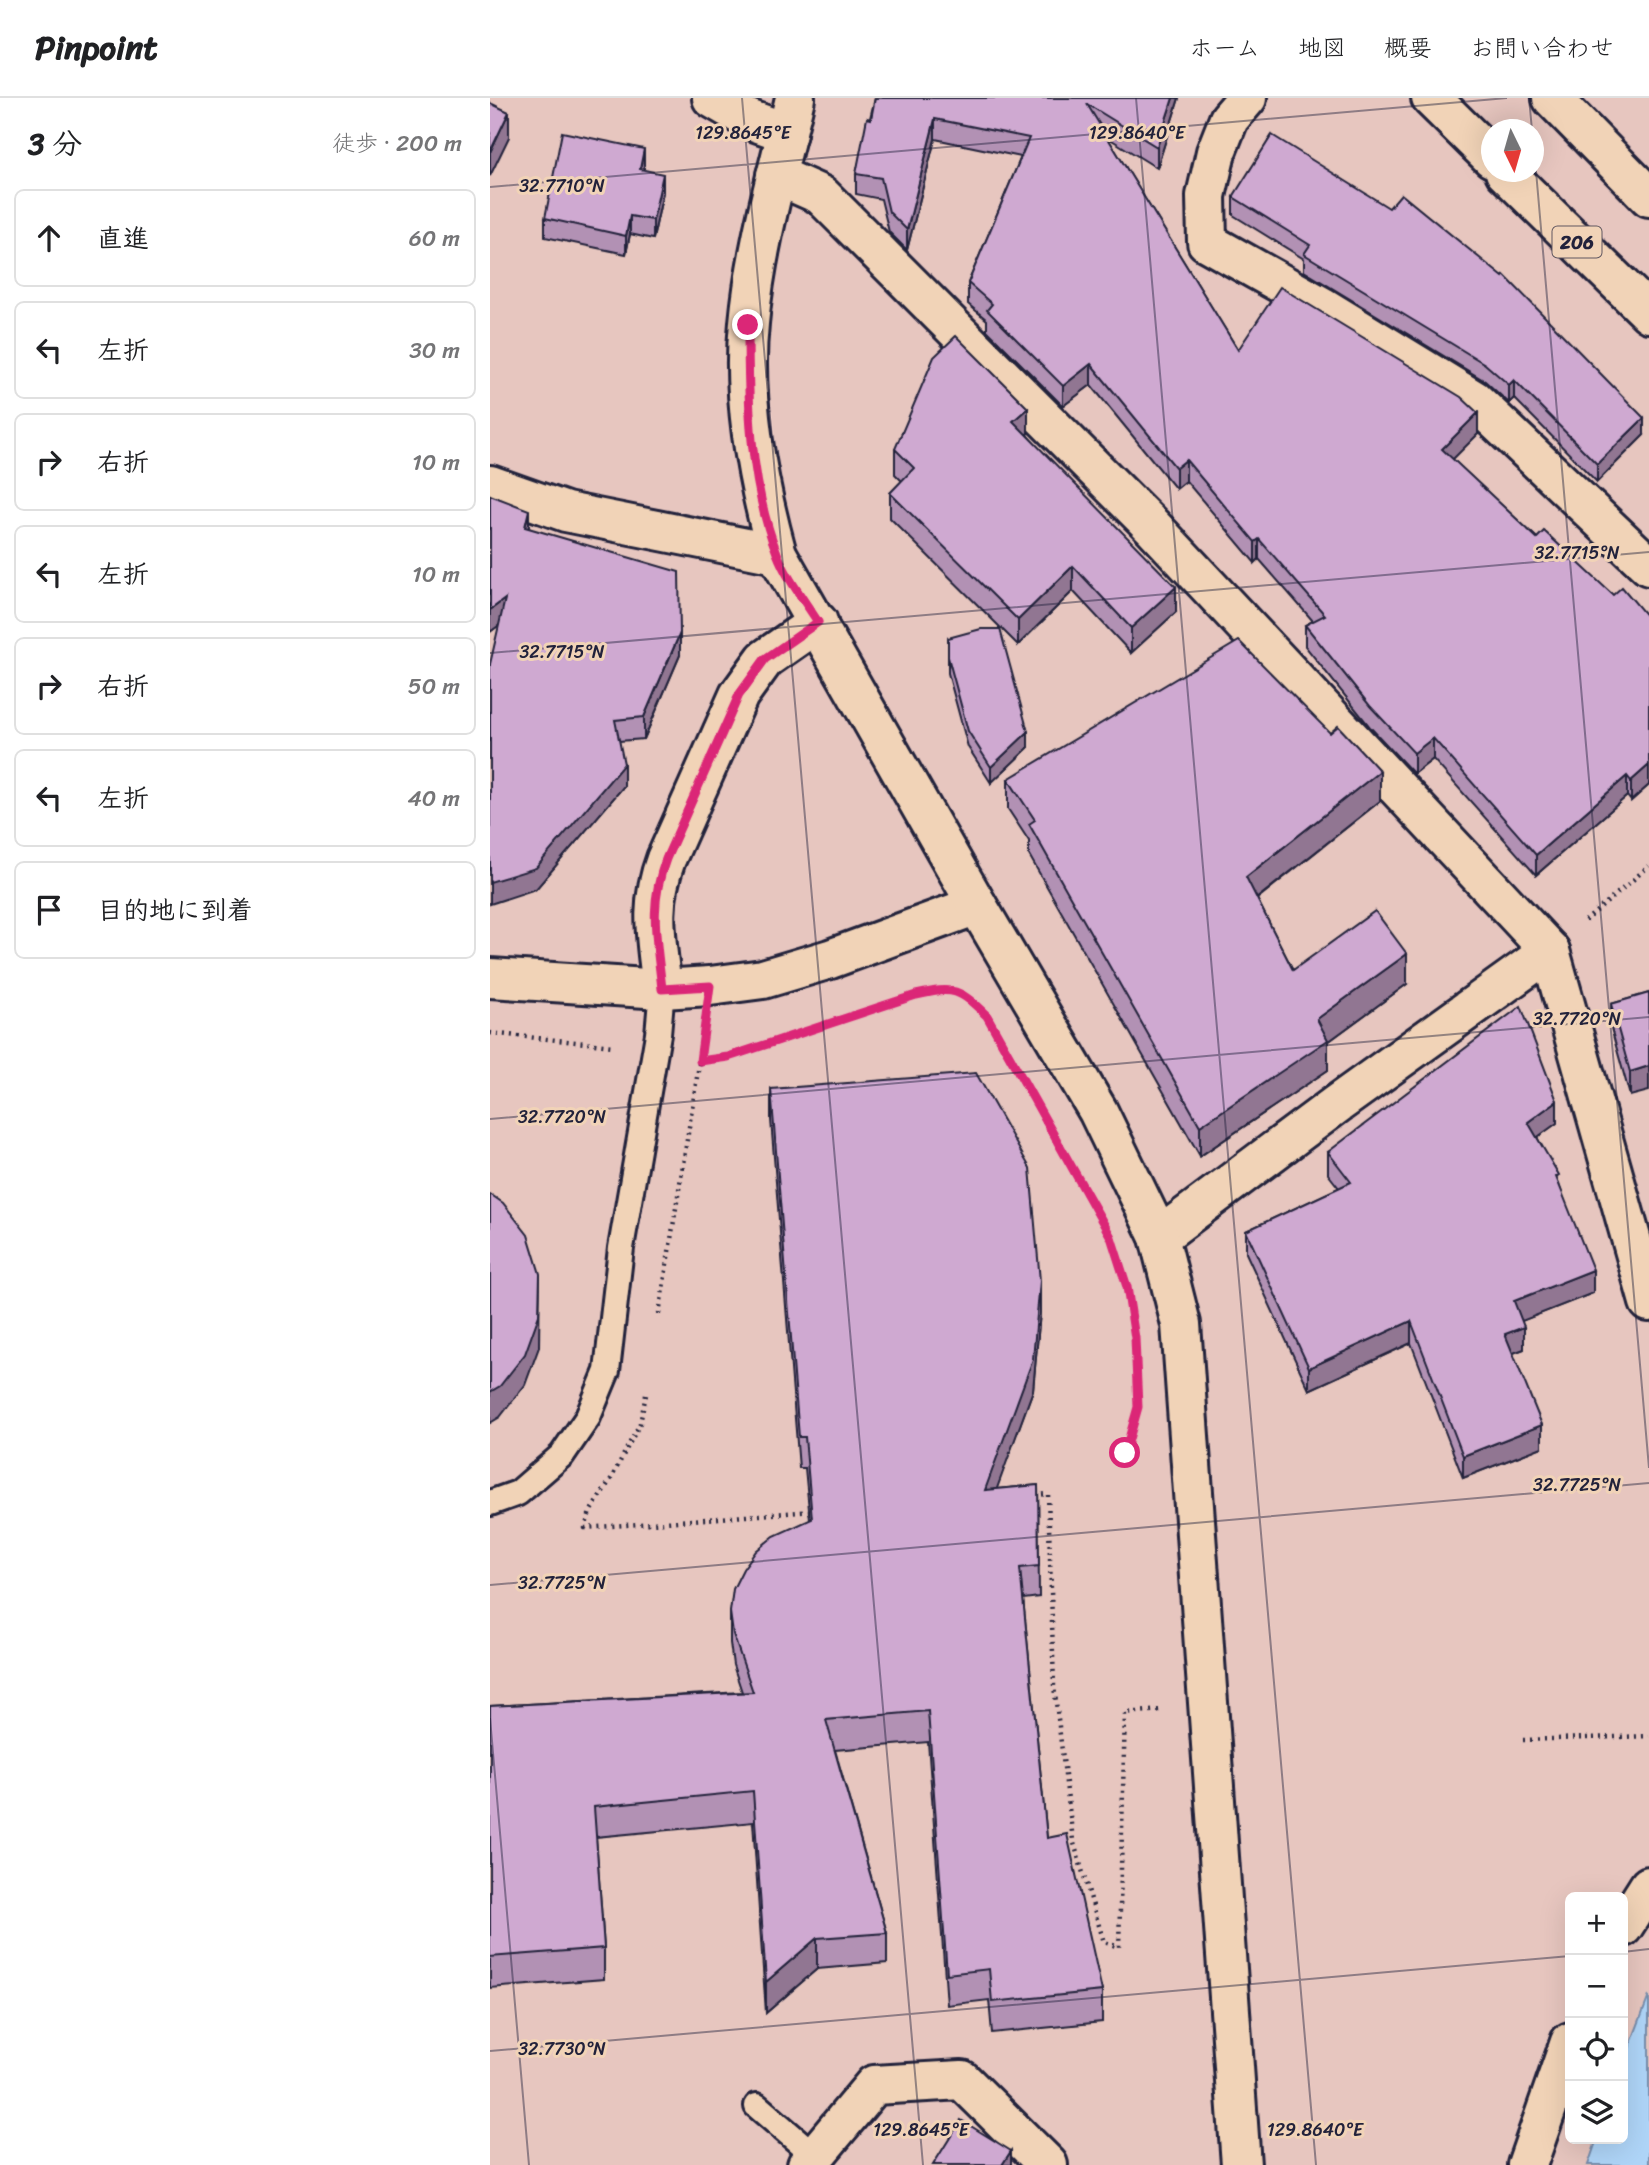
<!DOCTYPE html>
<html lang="ja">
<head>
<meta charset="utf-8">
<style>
	:root { --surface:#fff; --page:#f6f6f6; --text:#202124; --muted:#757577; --line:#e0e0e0 }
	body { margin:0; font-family:Sriracha,"Klee One",sans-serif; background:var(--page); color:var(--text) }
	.controls { position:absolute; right:21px; bottom:21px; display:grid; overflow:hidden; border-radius:10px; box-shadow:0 7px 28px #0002 }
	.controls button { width:63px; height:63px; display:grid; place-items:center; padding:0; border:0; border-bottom:2px solid var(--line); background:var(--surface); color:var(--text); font:35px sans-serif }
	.compass { position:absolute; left:991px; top:21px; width:63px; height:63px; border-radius:50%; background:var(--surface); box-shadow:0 7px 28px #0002; rotate:175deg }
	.stop { position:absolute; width:21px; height:21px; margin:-16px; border:5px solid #db2777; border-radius:50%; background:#fff }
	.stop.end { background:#db2777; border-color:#fff; box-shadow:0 2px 7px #0008 }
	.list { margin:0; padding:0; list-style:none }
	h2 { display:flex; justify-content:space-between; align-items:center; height:91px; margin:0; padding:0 28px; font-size:30px }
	h2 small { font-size:23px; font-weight:400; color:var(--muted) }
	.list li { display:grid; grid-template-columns:46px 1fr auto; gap:21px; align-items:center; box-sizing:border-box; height:98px; margin:0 14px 14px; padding:0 14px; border:2px solid var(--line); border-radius:10px }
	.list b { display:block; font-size:26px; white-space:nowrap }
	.list em { font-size:23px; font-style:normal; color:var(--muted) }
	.icon { flex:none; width:38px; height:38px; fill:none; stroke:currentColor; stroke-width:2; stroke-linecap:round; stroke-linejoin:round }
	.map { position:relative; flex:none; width:1159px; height:2067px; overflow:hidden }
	header { display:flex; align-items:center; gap:42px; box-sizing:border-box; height:98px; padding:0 35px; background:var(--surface); border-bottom:2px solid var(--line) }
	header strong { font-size:33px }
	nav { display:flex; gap:38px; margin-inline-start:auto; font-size:24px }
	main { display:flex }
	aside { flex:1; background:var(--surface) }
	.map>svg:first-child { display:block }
	.water { fill:#afd5f8; stroke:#778dac; stroke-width:2 }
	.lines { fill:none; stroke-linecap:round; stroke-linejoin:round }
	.service-casing { stroke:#22223b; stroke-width:30 }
	.minor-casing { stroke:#22223b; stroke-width:44 }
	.tertiary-casing { stroke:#22223b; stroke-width:44 }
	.trunk-casing { stroke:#22223b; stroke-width:44 }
	.path { stroke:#22223b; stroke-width:4.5; stroke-dasharray:2 5; stroke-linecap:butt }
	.service { stroke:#f1d3b7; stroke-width:24 }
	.minor { stroke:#f1d3b7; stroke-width:38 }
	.tertiary { stroke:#f1d3b7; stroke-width:38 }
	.trunk { stroke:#f1d3b7; stroke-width:38 }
	.wall { fill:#b291b4; stroke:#22223b; stroke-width:2 }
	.shaded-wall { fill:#917692; stroke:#22223b; stroke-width:2 }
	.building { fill:#cfa9d1; stroke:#22223b; stroke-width:2 }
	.route { stroke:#db2777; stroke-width:9 }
	.ticks { fill:none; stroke:#22223b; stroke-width:2; stroke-opacity:0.45 }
	.labels { text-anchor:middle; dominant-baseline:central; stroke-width:6; stroke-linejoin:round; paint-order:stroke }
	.shield { fill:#f1d3b7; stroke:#605760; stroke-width:2 }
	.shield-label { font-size:19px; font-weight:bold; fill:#22223b }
	.ticks-label { font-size:18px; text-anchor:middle; fill:#22223b; stroke:#f1d3b7; stroke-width:6; stroke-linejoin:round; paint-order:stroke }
</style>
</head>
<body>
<header>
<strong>Pinpoint</strong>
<nav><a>ホーム</a><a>地図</a><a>概要</a><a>お問い合わせ</a></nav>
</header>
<main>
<aside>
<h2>3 分<small>徒歩 · 200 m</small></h2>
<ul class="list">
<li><svg class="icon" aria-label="ahead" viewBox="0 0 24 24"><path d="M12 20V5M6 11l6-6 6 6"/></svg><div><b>直進</b></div><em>60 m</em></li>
<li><svg class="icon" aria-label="left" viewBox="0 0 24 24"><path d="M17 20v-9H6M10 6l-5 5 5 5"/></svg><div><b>左折</b></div><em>30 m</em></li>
<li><svg class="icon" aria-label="right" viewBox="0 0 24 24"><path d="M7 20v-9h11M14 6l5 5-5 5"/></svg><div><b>右折</b></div><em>10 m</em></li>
<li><svg class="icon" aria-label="left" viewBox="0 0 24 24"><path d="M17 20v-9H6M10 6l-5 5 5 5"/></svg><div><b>左折</b></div><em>10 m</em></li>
<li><svg class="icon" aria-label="right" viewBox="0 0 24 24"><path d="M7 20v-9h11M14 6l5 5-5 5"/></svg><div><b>右折</b></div><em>50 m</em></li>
<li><svg class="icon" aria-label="left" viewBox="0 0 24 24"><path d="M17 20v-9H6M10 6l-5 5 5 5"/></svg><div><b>左折</b></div><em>40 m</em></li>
<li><svg class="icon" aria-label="arrive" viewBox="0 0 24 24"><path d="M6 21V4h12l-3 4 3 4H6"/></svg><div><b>目的地に到着</b></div></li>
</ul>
</aside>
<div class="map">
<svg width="1159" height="2067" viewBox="0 0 1159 2067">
	<rect width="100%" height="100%" fill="#e7c6bf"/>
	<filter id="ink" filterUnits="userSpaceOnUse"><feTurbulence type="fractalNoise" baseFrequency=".0143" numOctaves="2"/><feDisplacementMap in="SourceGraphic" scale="14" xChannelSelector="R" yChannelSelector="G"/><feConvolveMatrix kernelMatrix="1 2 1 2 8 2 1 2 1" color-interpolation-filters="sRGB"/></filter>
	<g filter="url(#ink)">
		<path class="water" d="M1159,1898V2067H1098L1107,2041H1133V1966Z"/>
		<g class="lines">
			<defs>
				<g id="service">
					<path d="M0,1405L28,1395L72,1357L98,1319L117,1273L131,1150L168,936L172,891"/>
					<path d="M267,2008L325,2058"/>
				</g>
				<g id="minor">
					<path d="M222,0L258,21L297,35"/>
					<path d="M757,0L739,21L726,54L716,98L717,144L831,208L984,302L1159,468"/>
					<path d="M286,77L331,97L663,429L1060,853L1159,1204"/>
					<path d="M0,387L76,414L287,456"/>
					<path d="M0,880L172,891L220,888L273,881L340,861L487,807"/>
					<path d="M172,891C167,843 158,809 176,761L249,597L275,561L328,524"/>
					<path d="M669,1139L847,1006L1060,853"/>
					<path d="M1133,1829L1159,1788"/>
					<path d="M317,2067L384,1987L472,1982L558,2067"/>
					<path d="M1037,2067L1080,1944"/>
				</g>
				<path id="tertiary" d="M305,0C288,74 266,148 259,225C251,300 267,383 287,456L487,807L608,1013L669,1139L691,1226L751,2067"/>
				<g id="trunk">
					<path d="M941,0L1002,60"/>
					<path d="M1062,0L1159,99"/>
					<path d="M1015,74L1159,215"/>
				</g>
			</defs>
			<use href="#service" class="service-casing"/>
			<use href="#minor" class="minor-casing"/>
			<use href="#tertiary" class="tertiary-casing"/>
			<use href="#trunk" class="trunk-casing"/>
			<g class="path">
				<path d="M1095,823L1159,768"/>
				<path d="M0,935L123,948"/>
				<path d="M210,963L238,959L426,897C454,891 465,888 487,909"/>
				<path d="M169,1216L212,948"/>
				<path d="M156,1297L150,1325L121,1381L100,1414L95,1430L323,1413"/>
				<path d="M635,1355L646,1315"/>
				<path d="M545,1397L558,1396L564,1588L583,1742L614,1844L629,1849L635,1615L671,1612"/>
				<path d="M1033,1642L1159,1638"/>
			</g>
			<use href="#service" class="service"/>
			<use href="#minor" class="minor"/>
			<use href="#tertiary" class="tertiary"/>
			<use href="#trunk" class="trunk"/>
		</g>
		<g class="wall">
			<path d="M385,0H689L667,70L617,39L748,252L988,336L962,361L1047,440L1123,497L1159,521V687L1141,703L1137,698L1046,777L943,661L924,676L880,629L815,548V527L823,523L769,461L765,465L696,383L686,391L601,287L573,308L497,232V222L478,206V185L531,59L445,41L417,152L399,134L391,101L366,96V76Z"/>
			<path d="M154,70V72L173,94L163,141L140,136L136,156L55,139V120Z"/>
			<path d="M743,99L1154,337L1107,384L1024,300L1019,305L995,283L814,173V161L743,117Z"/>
			<path d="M538,335L537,337L686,514L641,555L583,493L528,547L400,420V395L412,383L405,376V351Z"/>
			<path d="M0,397L190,557L154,641L129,643L134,688L46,791L9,527L0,534Z"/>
			<path d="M458,540L538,650L501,685L478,649L458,575Z"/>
			<path d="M518,681L890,703L767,801L803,872L917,886L838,944V972L710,1058L539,757V743L518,711Z"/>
			<path d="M1159,895L1140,998L1121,930V906Z"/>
			<path d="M281,991L550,1214L543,1292L506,1391L548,1387L549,1499L533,1501L557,1740L612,1893V1924L502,1935L499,1902L457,1907L438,1644L345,1652L397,1835V1865L327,1871L276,1915L263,1724L106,1739L114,1850V1881L0,1890V1608L252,1594L243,1567L240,1545V1514L320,1422L315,1370H309L281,1022Z"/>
			<path d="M1067,1025L1047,1039L1069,1086L1103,1195L1031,1223L1034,1251L1023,1255L1052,1349L973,1380L921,1245L819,1292L756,1155V1133L849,1090L838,1076V1054Z"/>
		</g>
		<g class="shaded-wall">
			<path d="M683,0H689L667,70V49Z"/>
			<path d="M19,14V39L0,78V54Z"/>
			<path d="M445,21V41L417,152V132Z"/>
			<path d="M154,51V70L150,90V71Z"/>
			<path d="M173,76V94L163,141V122Z"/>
			<path d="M140,118V136L136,156V138Z"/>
			<path d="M601,266V287L573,308V288Z"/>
			<path d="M1024,282V300L1019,305V287Z"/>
			<path d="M538,310V335L523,348V323Z"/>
			<path d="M988,315V336L952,372V351Z"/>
			<path d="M1154,320V337L1107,384V366Z"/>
			<path d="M696,362V383L686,391V370Z"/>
			<path d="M39,412V434L35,429Z"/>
			<path d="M769,441V461L765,465V444Z"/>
			<path d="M583,468V493L528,547V522Z"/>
			<path d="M686,489V514L641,555V530Z"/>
			<path d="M15,501V523L0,534V512Z"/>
			<path d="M190,535V557L154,641V619Z"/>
			<path d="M538,634V650L501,685V669Z"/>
			<path d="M943,640V661L924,676V655Z"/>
			<path d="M134,666V688L46,791L0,806V784Z"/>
			<path d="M1159,667V687L1141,703V683Z"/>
			<path d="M890,673V703L756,809V779Z"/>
			<path d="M1137,678V698L1046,777V757Z"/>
			<path d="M917,856V886L838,944V972L710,1058V1028L827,921Z"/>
			<path d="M1159,968V993L1140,998V974Z"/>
			<path d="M1067,1003V1025L1038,1046V1024Z"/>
			<path d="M1103,1172V1195L1024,1226V1203Z"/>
			<path d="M50,1176L49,1249L35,1287L10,1319L0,1325V1294Z"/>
			<path d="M550,1183V1214L543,1292L495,1423V1392Z"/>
			<path d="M921,1223V1245L819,1292V1270Z"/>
			<path d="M1034,1229V1251L1015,1258V1236Z"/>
			<path d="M1052,1327V1349L973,1380V1358Z"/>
			<path d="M327,1840V1871L276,1915V1884Z"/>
			<path d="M521,2053V2067H512Z"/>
		</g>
		<g class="building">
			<path d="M385,0H683L667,49L597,6L748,252L790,189L971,299L988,315L952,351L1047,440L1054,433L1123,497L1132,489L1159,521V667L1141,683L1137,678L1046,757L943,640L924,655L880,608L815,527L835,517L769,441L765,444L696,362L686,370L601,266L573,288L497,212L502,206L478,185L539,40L445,21L417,132L399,114L391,80L366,76L377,20L381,21Z"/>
			<path d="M0,5L19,14L0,54Z"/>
			<path d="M72,34L154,51L150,71L173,76L163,122L140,118L136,138L55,120Z"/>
			<path d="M782,37L899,110L911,96L1013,179L1014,177L1154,320L1107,366L1024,282L1019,287L995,266L814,156L820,147L743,99Z"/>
			<path d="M466,238L538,310L523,323L686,489L641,530L583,468L528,522L400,395L424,370L405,351L444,259Z"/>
			<path d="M0,397L39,412L35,429L189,474L190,535L154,619L125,622L134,666L46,770L0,784V566L15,501L0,512Z"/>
			<path d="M491,531H510L538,634L501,669L478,633L458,559V540Z"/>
			<path d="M749,543L840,635L848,628L890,673L756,779L803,872L885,813L917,856L827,921L838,942L710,1028L539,726L545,722L518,681Z"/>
			<path d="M1159,895V968L1140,974L1121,906Z"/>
			<path d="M1031,908L1067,1003L1038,1024L1069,1077L1066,1079L1103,1172L1024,1203L1034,1229L1015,1236L1052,1327L973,1358L921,1223L819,1270L756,1133L861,1084L838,1054Z"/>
			<path d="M486,975L540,1070L550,1183L543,1261L495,1392L548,1387L549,1468L530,1470L557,1740L577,1736L612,1893L502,1904L499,1871L457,1876L438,1613L336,1622L397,1835L327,1840L276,1884L263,1693L104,1709L114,1850L0,1859V1608L263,1594L243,1536L240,1514L243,1491L253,1471L266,1453L284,1438L322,1421L315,1339H309L281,991Z"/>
			<path d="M0,1096L13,1105L38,1137L50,1176L49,1217L35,1256L10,1288L0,1294Z"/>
			<path d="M471,2022L521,2053L512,2067H443Z"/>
		</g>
	</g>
	<g class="lines" filter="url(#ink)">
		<path class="route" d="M258,227C258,302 259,384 287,455C296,479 314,502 328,524L275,561L249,597L176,761C158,809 167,842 172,891L220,888L210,963L238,959L426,897C465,888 469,891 497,918L621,1139L637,1189L645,1240L648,1309L635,1355"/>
	</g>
	<path class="ticks" d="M252,0L433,2067M646,0L826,2067M1039,0L1042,32M1044,50L1159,1370M0,89L1017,0M0,555L1159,454M0,1021L1159,919M0,1487L1159,1385M0,1620L39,2067M1133,1854L1159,1851M0,1953L1080,1858"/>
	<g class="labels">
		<rect class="shield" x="1062.5" y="128.5" width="49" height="31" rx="5"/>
		<g class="shield-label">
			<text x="1087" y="144">206</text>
		</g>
	</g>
	<g class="ticks-label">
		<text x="253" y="41">129.8645°E</text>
		<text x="647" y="41">129.8640°E</text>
		<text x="72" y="94">32.7710°N</text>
		<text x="1087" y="461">32.7715°N</text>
		<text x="72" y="560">32.7715°N</text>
		<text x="1087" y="927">32.7720°N</text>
		<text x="72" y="1025">32.7720°N</text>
		<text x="1087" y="1393">32.7725°N</text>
		<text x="72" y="1491">32.7725°N</text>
		<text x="72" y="1957">32.7730°N</text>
		<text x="431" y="2038">129.8645°E</text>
		<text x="825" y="2038">129.8640°E</text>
	</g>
</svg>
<div class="controls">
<button>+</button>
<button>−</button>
<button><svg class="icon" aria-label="locate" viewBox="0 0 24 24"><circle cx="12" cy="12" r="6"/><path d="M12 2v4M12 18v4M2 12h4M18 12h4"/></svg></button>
<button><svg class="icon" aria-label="layers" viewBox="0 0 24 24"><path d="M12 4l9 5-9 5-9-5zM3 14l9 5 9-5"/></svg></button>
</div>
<svg class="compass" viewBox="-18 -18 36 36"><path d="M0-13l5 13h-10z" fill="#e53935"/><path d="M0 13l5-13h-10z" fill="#757577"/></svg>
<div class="stop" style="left:635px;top:1355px"></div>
<div class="stop end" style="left:258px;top:227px"></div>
</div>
</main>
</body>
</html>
